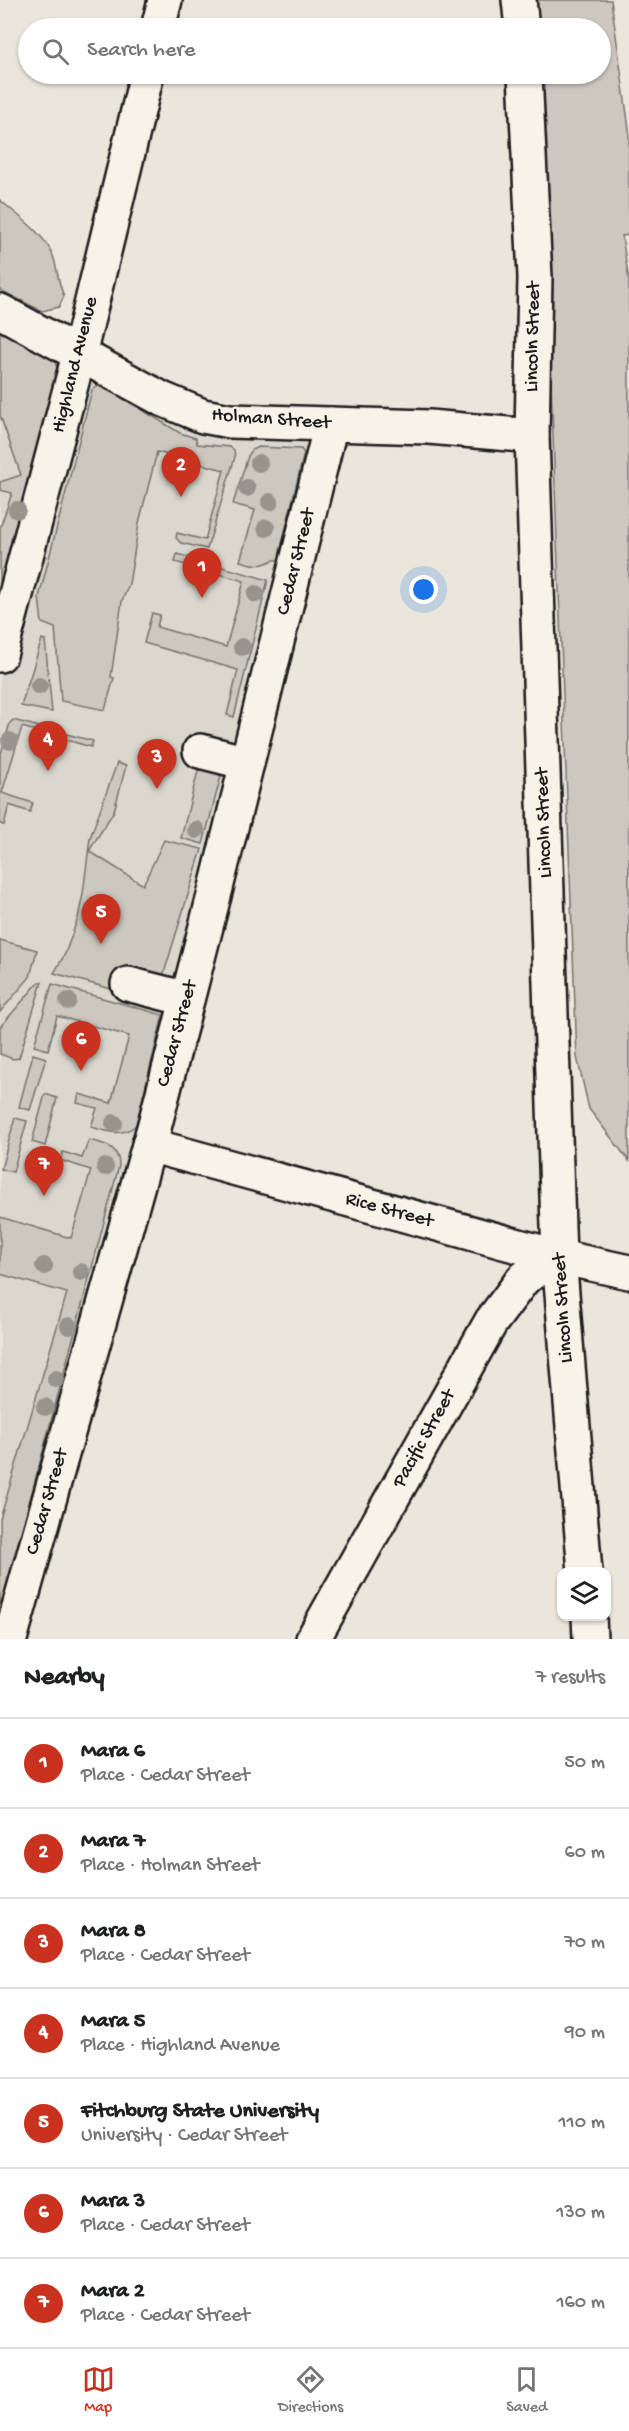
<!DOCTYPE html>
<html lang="en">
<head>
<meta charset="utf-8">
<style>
	:root { --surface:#fff; --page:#f6f6f6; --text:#202124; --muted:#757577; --line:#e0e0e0; --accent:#c8321e }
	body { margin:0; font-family:"Gochi Hand",sans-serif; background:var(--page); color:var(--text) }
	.controls { position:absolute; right:18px; bottom:18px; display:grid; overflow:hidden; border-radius:12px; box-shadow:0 2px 4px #0004 }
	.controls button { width:54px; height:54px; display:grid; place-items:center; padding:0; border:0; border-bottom:2px solid var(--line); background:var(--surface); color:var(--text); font:30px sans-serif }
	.you { position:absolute; left:424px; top:590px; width:21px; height:21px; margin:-15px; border:4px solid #fff; border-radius:50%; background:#1a73e8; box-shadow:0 0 0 9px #1a73e833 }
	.badge { display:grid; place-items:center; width:39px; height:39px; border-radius:50%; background:var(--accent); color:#fff; font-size:20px; font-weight:700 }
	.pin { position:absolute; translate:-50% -50px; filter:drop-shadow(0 2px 3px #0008) }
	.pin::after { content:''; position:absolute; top:32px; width:21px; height:18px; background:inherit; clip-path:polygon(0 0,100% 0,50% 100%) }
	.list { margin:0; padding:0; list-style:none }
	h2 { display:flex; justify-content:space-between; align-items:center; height:78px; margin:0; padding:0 24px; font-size:26px }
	h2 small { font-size:20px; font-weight:400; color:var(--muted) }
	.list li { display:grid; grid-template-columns:39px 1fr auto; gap:18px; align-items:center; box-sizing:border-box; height:90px; padding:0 24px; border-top:2px solid var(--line) }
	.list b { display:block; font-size:22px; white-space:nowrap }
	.list p { margin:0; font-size:20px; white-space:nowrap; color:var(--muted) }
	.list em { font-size:20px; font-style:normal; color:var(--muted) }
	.icon { flex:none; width:33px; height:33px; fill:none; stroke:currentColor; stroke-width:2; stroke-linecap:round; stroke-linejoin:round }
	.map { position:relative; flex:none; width:629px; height:1639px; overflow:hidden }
	.search { position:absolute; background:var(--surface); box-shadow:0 2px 4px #0004; left:18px; right:18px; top:18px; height:66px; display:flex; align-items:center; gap:15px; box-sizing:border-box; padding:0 21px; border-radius:33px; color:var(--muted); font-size:22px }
	.sheet { height:708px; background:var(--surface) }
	nav { display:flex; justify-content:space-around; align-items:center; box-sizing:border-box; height:84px; border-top:2px solid var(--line); background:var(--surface); font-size:16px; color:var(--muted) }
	nav a { display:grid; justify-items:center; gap:3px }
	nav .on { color:var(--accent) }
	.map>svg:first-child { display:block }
	.built { fill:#dad7ce }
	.green { fill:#ccc8c0; stroke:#74726e; stroke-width:1.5 }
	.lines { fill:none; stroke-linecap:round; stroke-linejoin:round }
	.minor-casing { stroke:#1c1c1c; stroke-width:38 }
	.minor { stroke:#f7f3e8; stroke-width:33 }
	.tree { fill:#96948d }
	.labels { text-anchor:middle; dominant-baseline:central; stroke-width:4.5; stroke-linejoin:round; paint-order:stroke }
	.street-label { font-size:20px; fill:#1c1c1c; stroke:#f7f3e8 }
</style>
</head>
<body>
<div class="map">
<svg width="629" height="1639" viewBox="0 0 629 1639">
	<rect width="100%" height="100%" fill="#eae6dc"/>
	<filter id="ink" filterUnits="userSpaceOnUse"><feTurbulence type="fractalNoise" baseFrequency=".0167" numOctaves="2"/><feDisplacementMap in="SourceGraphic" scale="12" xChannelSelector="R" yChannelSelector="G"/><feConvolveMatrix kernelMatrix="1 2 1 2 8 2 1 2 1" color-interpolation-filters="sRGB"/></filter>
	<g filter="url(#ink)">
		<path class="built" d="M0,311L162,399L331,424L0,1639Z"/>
		<g class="green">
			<path d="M535,0H611L629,129V235L622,236L629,281V1161L589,1109L577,1057L539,74H600V28H537Z"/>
			<path d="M0,200C17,215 48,236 54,259C58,272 58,283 64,296L59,307L42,311L0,290Z"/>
			<path d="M0,327L54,358L57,368L56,393L0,598V528L12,493L0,490V482L21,475L0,415Z"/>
			<path d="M99,385L105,387L180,433L196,438L197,444L230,447L234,450L235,457L207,549L181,543L176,538L177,533L205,540L224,470L157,452L139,523L129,584L122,601L111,677L114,678L105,710L61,701L55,628L42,623L39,597L92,390Z"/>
			<path d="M259,447L301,449L304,453L278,560H273C261,567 254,565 240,561L255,510L233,504L248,456L252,450Z"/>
			<path d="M177,554L268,580L234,717L227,715L238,670L144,643L152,613L160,615L157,627L226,647L244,581L175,562Z"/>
			<path d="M42,639L45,640L52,712L21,706Z"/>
			<path d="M13,720L93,741L91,747L22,727L2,793L33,803L30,812L9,805L4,825L0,824V757L10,723Z"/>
			<path d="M117,763L126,766L114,811L89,851L143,885L164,840L202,849L161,983L117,969L111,989L54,973L65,954L78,918L83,894L90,838Z"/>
			<path d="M199,767L215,772L221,776L203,844L181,838Z"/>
			<path d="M0,940L37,950L30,977L0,1012Z"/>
			<path d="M39,982H42L19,1058L13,1059L0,1054V1027Z"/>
			<path d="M52,984L163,1015L136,1125C123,1137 108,1132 91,1127L97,1108L77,1103L79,1094L111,1103L129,1036L57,1016L48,1050L34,1046Z"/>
			<path d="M33,1054L46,1058L30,1110L19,1107Z"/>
			<path d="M45,1094L57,1098L45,1146L32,1142Z"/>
			<path d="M15,1118L27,1121L13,1172L1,1169Z"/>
			<path d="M89,1140C105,1144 119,1146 119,1166L3,1601L0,1605V1519L67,1293L0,1274V1217L71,1238L91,1170L60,1160L63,1152L82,1158Z"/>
		</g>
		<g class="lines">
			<defs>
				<g id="minor">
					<path d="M519,0L522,28"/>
					<path d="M158,28L165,0"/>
					<path d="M525,74L535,277L532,436L559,1257L585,1572"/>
					<path d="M0,311L162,399L203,416L230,421L429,427L532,436"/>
					<path d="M0,655L79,355L147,74"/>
					<path d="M200,751L247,763"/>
					<path d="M128,984L187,999"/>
					<path d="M149,1145L559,1257L629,1272"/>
					<path d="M589,1616L590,1639"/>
					<path d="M10,1639L155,1124L216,888L331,424"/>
					<path d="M313,1639L491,1322L524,1278L559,1257"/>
				</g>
			</defs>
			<use href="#minor" class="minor-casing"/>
			<use href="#minor" class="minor"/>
		</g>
		<g class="tree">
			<circle cx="259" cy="463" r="9"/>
			<circle cx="247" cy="488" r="9"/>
			<circle cx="270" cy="502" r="9"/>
			<circle cx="17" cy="510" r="9"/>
			<circle cx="266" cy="528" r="9"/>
			<circle cx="256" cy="594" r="9"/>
			<circle cx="242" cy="647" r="9"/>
			<circle cx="39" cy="686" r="9"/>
			<circle cx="10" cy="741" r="9"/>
			<circle cx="196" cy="830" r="9"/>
			<circle cx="68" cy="1001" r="9"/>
			<circle cx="114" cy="1123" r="9"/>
			<circle cx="105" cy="1167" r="9"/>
			<circle cx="44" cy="1266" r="9"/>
			<circle cx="81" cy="1272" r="9"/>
			<circle cx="69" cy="1326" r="9"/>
			<circle cx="56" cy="1379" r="9"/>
			<circle cx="45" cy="1407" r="9"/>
		</g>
	</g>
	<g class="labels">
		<g class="street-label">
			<text transform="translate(534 337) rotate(-89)">Lincoln Street</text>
			<text transform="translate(76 365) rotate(-76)">Highland Avenue</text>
			<text transform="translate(271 420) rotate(4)">Holman Street</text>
			<text transform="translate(297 562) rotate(-76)">Cedar Street</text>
			<text transform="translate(545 823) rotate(-92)">Lincoln Street</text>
			<text transform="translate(178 1034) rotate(-75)">Cedar Street</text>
			<text transform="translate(389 1211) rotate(15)">Rice Street</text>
			<text transform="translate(564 1308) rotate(-94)">Lincoln Street</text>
			<text transform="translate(425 1439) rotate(-61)">Pacific Street</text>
			<text transform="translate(48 1502) rotate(-74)">Cedar Street</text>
		</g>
	</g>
</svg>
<div class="controls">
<button><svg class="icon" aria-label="layers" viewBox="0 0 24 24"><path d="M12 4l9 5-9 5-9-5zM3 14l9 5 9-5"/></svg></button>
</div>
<div class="you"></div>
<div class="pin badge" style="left:202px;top:598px">1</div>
<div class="pin badge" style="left:181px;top:497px">2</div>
<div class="pin badge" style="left:157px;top:789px">3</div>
<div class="pin badge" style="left:48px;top:771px">4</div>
<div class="pin badge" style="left:101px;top:944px">5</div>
<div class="pin badge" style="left:81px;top:1071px">6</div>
<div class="pin badge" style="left:44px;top:1196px">7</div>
<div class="search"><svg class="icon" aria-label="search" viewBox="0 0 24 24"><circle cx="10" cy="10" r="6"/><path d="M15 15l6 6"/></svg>Search here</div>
</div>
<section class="sheet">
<h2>Nearby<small>7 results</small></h2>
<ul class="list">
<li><span class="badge">1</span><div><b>Mara 6</b><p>Place · Cedar Street</p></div><em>50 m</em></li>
<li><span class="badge">2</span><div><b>Mara 7</b><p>Place · Holman Street</p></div><em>60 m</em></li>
<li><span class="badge">3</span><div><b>Mara 8</b><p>Place · Cedar Street</p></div><em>70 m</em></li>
<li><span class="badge">4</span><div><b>Mara 5</b><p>Place · Highland Avenue</p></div><em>90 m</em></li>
<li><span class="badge">5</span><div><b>Fitchburg State University</b><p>University · Cedar Street</p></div><em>110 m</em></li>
<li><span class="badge">6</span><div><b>Mara 3</b><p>Place · Cedar Street</p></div><em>130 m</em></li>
<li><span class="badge">7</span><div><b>Mara 2</b><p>Place · Cedar Street</p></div><em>160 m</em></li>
</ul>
</section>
<nav>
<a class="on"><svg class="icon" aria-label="map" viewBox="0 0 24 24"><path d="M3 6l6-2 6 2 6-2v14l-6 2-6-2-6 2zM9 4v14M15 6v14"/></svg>Map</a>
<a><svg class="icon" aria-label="directions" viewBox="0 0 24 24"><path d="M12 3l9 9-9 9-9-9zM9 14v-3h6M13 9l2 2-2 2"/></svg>Directions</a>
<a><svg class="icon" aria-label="saved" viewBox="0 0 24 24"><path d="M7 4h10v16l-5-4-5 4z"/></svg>Saved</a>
</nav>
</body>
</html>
